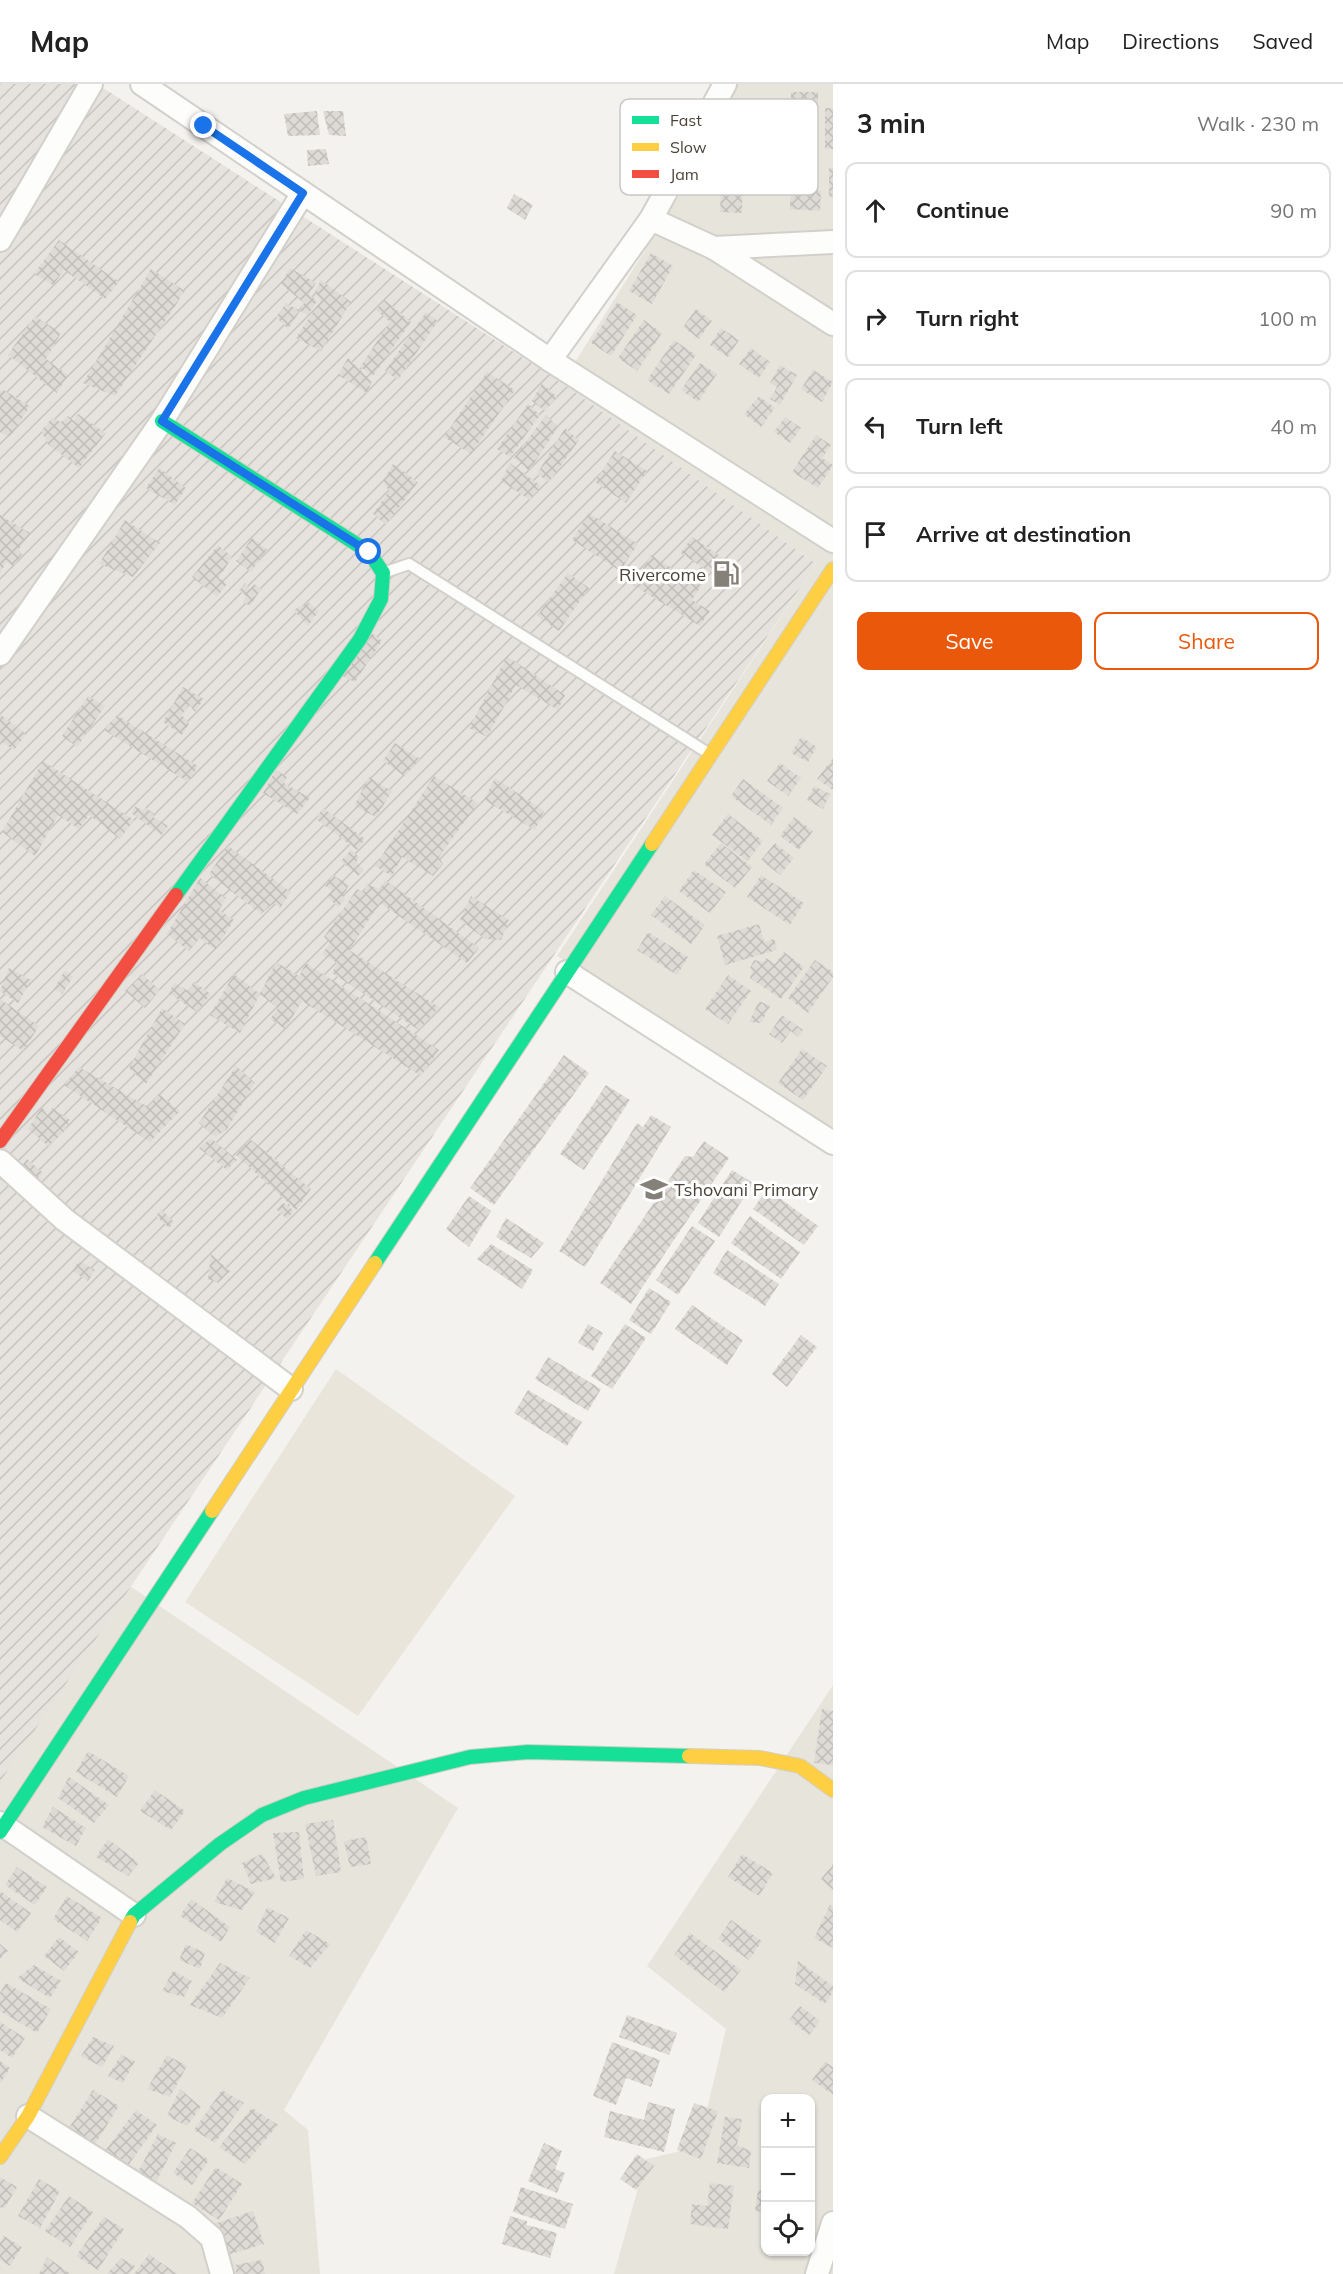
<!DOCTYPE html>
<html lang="en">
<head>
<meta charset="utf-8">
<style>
	:root { --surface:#fff; --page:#f6f6f6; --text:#222; --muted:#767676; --line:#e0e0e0; --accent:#ea580c }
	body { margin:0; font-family:Mulish,sans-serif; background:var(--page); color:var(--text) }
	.controls { position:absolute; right:18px; bottom:18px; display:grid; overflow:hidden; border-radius:12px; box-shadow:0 2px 4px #0004 }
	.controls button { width:54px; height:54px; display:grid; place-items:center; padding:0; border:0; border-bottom:2px solid var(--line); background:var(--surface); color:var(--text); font:30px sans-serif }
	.stop { position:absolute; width:18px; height:18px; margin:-14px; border:4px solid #1a73e8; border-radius:50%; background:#fff }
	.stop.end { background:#1a73e8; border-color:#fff; box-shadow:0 2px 6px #0008 }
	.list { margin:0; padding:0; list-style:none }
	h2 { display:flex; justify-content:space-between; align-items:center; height:78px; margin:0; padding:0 24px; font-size:26px }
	h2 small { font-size:20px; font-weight:400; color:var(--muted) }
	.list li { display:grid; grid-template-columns:39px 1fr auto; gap:18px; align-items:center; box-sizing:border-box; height:96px; margin:0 12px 12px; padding:0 12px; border:2px solid var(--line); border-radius:12px }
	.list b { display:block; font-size:22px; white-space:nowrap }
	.list em { font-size:20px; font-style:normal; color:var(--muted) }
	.actions { display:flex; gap:12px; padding:18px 24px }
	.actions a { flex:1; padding:14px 0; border:2px solid var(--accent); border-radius:12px; text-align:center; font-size:21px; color:var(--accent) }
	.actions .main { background:var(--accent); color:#fff }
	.icon { flex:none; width:33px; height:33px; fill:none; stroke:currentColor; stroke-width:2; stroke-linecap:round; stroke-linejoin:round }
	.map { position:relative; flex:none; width:833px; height:2190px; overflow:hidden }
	header { display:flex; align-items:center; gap:36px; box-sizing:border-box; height:84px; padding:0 30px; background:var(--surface); border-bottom:2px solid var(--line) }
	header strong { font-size:28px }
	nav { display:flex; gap:33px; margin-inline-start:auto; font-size:21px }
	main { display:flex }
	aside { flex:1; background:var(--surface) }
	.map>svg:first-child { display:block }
	.residential { fill:#e7e4dc; fill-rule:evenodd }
	.industrial { fill:url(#industrial-furrows) }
	.education { fill:#eae5da }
	.building { fill:url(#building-cross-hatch) }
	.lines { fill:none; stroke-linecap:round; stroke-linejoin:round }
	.lane-casing { stroke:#d2d0cb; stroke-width:14 }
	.street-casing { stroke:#d2d0cb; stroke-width:26 }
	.fast-casing { stroke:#d3cfc5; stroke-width:16 }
	.slow-casing { stroke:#d3cfc5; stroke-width:16 }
	.jam-casing { stroke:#d3cfc5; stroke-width:16 }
	.lane { stroke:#fdfdfc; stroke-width:10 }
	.street { stroke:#fdfdfc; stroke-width:22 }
	.fast { stroke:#16e098; stroke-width:14 }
	.slow { stroke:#ffcf43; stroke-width:14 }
	.jam { stroke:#f24e42; stroke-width:14 }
	.route { stroke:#1a73e8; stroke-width:8 }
	.labels { text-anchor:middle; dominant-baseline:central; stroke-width:6; stroke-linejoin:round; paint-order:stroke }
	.poi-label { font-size:18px; fill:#4b4439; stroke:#fff; text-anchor:end }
	.key { fill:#fff; stroke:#c9c7c4; stroke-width:1.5 }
	.key-label { font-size:16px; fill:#4b4439 }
</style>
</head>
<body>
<header>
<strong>Map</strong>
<nav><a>Map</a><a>Directions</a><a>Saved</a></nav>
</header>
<main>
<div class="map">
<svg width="833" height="2190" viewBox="0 0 833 2190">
	<defs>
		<pattern id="industrial-furrows" width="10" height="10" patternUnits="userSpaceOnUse" patternTransform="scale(1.5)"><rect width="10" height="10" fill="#e6e2de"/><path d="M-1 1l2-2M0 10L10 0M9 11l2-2" fill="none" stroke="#c7c3bf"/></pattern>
		<pattern id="building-cross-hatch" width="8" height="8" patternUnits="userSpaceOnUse" patternTransform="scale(1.5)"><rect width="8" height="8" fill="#dedbd6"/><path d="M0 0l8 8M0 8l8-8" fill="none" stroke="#c0bdb8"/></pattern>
	</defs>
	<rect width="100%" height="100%" fill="#f4f2ee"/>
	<g class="residential">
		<path d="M731,0H833V1046L557,872L816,480L562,299L729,32Z"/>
		<path d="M127,1500L458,1724L284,2026L308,2046L320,2190H0V1693Z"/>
		<path d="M833,1601V2190H614L646,2075L698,2063L726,1945L647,1882ZM766,2014H810V2168H766Z"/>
	</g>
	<path class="industrial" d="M0,0H97L562,299L816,480L0,1698Z"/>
	<path class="education" d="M336,1285L515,1412L358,1632L185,1518Z"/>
	<g class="building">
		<path d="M791,8H818V64L791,63Z"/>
		<rect x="825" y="24" width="8" height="41"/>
		<path d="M317,27L320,51L288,52L284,30Z"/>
		<path d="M323,27H343L346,52L329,51Z"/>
		<path d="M326,65L329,80L308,82L307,66Z"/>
		<path d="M722,81L743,82L742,129L720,128Z"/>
		<path d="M792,81L807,82L806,106L821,107L820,127L790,125Z"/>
		<path d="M829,84H833V112L829,114Z"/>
		<path d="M514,110L533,121L525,136L507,124Z"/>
		<path d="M59,156L119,198L105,215L64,186L53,201L34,190Z"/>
		<path d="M651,169L673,182L652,220L629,207Z"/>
		<path d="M290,184L316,199L309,210L317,217L308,231L300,227L288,245L276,233L286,219L300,227L304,219L281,200Z"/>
		<path d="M151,185L185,207L115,312L83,299Z"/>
		<path d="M321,196L351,218L321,267L296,254L321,216L315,208Z"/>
		<path d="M385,216L411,238L373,292L360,283L390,238L376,226Z"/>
		<path d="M617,218L637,231L611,272L591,259Z"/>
		<path d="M696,225L712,237L699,255L683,243Z"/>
		<path d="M426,228L438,237L398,296L385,287Z"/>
		<path d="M35,232L61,249L46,275L68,291L57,309L8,271Z"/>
		<path d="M644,236L662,249L637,287L618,274Z"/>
		<path d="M721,244L739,256L728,273L710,261Z"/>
		<path d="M674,256L696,271L669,310L647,296Z"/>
		<path d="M751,264L770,278L759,294L739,280Z"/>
		<path d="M348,274L372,297L367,309L338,291Z"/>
		<path d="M700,279L717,290L698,318L681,306Z"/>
		<path d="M780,281L797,291L780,321L770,315L777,303L770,299Z"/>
		<path d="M813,286L833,298L822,318L801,305Z"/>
		<path d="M487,288L515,306L471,370L444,353Z"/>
		<path d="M542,299L557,313L545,327L532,317Z"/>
		<path d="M2,305L30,322L10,353L0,348V309Z"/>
		<path d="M759,312L775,324L761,343L744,330Z"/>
		<path d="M528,320L540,331L510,373L497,365Z"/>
		<path d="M78,330L106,349L79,384L48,360L41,347L52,334L61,338L68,332L74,337Z"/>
		<path d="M546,331L558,343L529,387L514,374Z"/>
		<path d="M785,333L801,344L790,359L774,348Z"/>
		<path d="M565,344L579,356L549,398L537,390Z"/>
		<path d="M816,351L831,361L822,374L833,381L818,404L792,388Z"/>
		<path d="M615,367L647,387L626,419L595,398Z"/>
		<path d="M510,379L541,402L530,416L501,397Z"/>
		<path d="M393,380L418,398L386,441L373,430L389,407L383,398Z"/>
		<path d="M159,384L186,404L175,421L146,404Z"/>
		<path d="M589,429L638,460L620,487L572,456Z"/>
		<path d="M0,431L30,449L19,465L22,470L14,482L6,478L0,490Z"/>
		<path d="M125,436L160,459L133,493L99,480Z"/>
		<path d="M692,453L732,480L721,496L681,469Z"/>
		<path d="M252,454L267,465L251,488L236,477Z"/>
		<path d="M218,461L232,473L219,494L227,500L217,513L192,493Z"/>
		<path d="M651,471L701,502L692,516L710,527L700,542L633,501Z"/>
		<path d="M568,489L589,504L559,547L537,532Z"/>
		<path d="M245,499L250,505L254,500L261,505L250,522L243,518L246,512L239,507Z"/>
		<path d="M309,519L319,527L308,542L293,526Z"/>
		<path d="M369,547L382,557L355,598L340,591Z"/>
		<path d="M507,572L565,611L558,626L516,601L487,653L469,644Z"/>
		<path d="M183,603L204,615L195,628L189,620L182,631L189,640L182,651L163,638Z"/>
		<path d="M88,612L105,622L77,663L62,652Z"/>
		<path d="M0,630L26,650L14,666L0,657Z"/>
		<path d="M117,631L198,682L188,698L104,646Z"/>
		<path d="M801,653L817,663L808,678L791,669Z"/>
		<path d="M395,659L420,675L404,692L383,677Z"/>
		<path d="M833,674V706L817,695Z"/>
		<path d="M43,677L134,736L120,755L89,731L79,745L58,731L35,772L2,748Z"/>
		<path d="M780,679L801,694L788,712L767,697Z"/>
		<path d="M276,686L287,693L284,699L310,714L297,730L263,709Z"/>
		<path d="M434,692L478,719L439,773L443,780L433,792L402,773L392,792L375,782Z"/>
		<path d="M369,693L392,707L376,733L354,722Z"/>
		<path d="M495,694L544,727L535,746L484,716Z"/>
		<path d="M743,695L783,724L771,741L731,712Z"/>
		<path d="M814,702L830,710L823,725L807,716Z"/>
		<path d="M136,722L142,727L145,723L154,730L153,733L168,742L161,751L131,729Z"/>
		<path d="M323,724L365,755L357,766L316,735Z"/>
		<path d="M728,730L763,757L747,777L712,751Z"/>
		<path d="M794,733L813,747L799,766L780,752Z"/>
		<path d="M721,759L752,783L735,804L704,780Z"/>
		<path d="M775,759L794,774L780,791L761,776Z"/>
		<path d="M228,762L291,808L280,824L274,819L261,830L209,790Z"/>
		<path d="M351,766L359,773L356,778L364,786L358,792L341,777Z"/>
		<path d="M694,786L726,808L710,829L679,807Z"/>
		<path d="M333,791L349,801L343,812L345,816L338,823L327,813L332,806L325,802Z"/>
		<path d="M761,791L804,819L790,841L747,813Z"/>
		<path d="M200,794L226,814L219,826L234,836L215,866L200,854L189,867L167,850Z"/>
		<path d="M385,796L479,864L467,879L380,819L349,866L439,923L419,946L332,889L337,879L322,870L330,859L324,853L357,805L364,808L366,800L380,805Z"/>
		<path d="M471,812L509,836L501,856L485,855L460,836Z"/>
		<path d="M665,812L705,841L691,860L651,831Z"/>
		<path d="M759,840L764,858L774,855L777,866L725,881L717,852Z"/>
		<path d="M648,848L688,873L677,891L637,866Z"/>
		<path d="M784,868L804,883L781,915L750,894L752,887L750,884L754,876L763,878L766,874L775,880Z"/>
		<path d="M815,876L833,888V893L808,929L788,914Z"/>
		<path d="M276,878L299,892L306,879L439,966L421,992L302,917L285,945L270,935L278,924L260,910Z"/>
		<path d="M9,884L31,896L18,919L0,907Z"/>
		<path d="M65,886L73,893L62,910L54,905Z"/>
		<path d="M142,890L160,906L145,924L125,907Z"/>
		<path d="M234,890L260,910L240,949L210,931Z"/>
		<path d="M728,891L751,907L728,940L705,925Z"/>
		<path d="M194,898L211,910L197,928L168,909L175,899L188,907Z"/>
		<path d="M0,915L39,942L23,967L0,952Z"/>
		<path d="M759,917L770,922L761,939L749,938Z"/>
		<path d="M162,924L185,940L146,1000L129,984Z"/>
		<path d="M782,931L803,946L798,953L791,947L782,959L769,950Z"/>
		<path d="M802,965L827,982L803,1016L778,999Z"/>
		<path d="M564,971L589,989L494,1121L470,1104Z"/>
		<path d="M236,982L255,999L227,1045L215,1053L199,1039Z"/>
		<path d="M79,983L148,1023L159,1010L180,1027L150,1058L64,1001Z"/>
		<path d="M606,1001L630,1016L584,1086L560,1070Z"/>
		<path d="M42,1023L47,1031L52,1024L70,1036L63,1049L48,1062L28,1045Z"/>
		<path d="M651,1031L671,1043L585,1183L559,1167L637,1039L643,1043Z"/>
		<path d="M211,1054L237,1076L227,1086L199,1064Z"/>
		<path d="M250,1055L311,1105L296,1126L236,1071Z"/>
		<path d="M704,1057L729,1074L631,1220L600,1199L685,1072L693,1073Z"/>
		<path d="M27,1075L43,1089L34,1099L18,1087Z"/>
		<path d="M732,1086L753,1099L719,1153L698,1139Z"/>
		<path d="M767,1105L818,1142L804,1161L753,1125Z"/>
		<path d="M469,1112L491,1127L469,1163L446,1145Z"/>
		<path d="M284,1119L294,1127L287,1135L276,1125Z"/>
		<path d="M161,1125L174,1138L169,1144L156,1132Z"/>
		<path d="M750,1132L800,1168L781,1195L731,1159Z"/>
		<path d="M506,1134L544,1159L531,1174L496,1153Z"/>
		<path d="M692,1142L715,1157L678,1211L656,1196Z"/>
		<path d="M491,1160L533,1186L522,1205L477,1175Z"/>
		<path d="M727,1166L779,1200L765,1222L713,1189Z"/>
		<path d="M211,1170L230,1187L218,1199L208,1195Z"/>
		<path d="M79,1177L95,1186L88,1197L72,1187Z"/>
		<path d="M649,1204L671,1218L651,1250L629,1236Z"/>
		<path d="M692,1221L743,1256L727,1281L675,1245Z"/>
		<path d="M588,1240L603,1249L593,1267L578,1259Z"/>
		<path d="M625,1240L646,1254L612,1305L591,1292Z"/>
		<path d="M801,1251L817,1263L787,1303L772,1290Z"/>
		<path d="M548,1273L601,1305L588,1327L535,1295Z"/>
		<path d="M528,1306L582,1338L567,1362L514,1329Z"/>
		<path d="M822,1625L833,1627V1681L814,1679Z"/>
		<path d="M88,1667L129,1692L117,1713L76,1688Z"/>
		<path d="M69,1693L109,1721L94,1739L58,1714Z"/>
		<path d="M155,1706L185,1727L171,1746L140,1727Z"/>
		<path d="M53,1723L86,1744L76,1762L42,1743Z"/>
		<path d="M333,1736L341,1788L316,1792L305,1740Z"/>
		<path d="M299,1748L304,1795L281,1798L273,1749Z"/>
		<path d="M366,1753L371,1780L350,1783L344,1757Z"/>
		<path d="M108,1755L139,1779L128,1792L96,1773Z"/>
		<path d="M262,1770L276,1794L251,1800L242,1779Z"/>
		<path d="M742,1770L773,1789L759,1812L728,1793Z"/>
		<path d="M833,1780V1806L821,1795Z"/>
		<path d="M17,1783L47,1803L35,1821L5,1801Z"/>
		<path d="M227,1794L255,1808L242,1826L214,1818Z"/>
		<path d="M0,1807L31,1829L17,1848L0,1836Z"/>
		<path d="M67,1812L102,1834L87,1857L53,1835Z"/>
		<path d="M191,1815L230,1843L221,1858L180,1832Z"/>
		<path d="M830,1821L833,1823V1864L814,1854Z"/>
		<path d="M267,1823L289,1834L275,1859L256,1848Z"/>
		<path d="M731,1836L762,1857L749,1876L718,1855Z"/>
		<path d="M306,1846L330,1860L310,1884L289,1872Z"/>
		<path d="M690,1849L741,1886L724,1908L674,1871Z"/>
		<path d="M59,1853L79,1868L64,1887L44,1872Z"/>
		<path d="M0,1860L8,1867L0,1875Z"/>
		<path d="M186,1860L205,1869L200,1885L179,1876Z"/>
		<path d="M798,1877L833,1902V1908L825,1920L795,1900Z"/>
		<path d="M220,1879L250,1894L222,1934L190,1921Z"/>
		<path d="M34,1881L61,1897L50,1914L17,1894Z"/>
		<path d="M173,1887L192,1897L184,1913L162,1907Z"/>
		<path d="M6,1899L51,1925L37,1949L0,1927V1909Z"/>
		<path d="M800,1922L820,1937L809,1951L789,1936Z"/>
		<path d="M627,1931L677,1949L669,1971L619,1953Z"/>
		<path d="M0,1938L25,1954L12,1974L0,1966Z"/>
		<path d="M93,1953L114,1962L102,1983L81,1972Z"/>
		<path d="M612,1958L660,1976L651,2003L626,1994L616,2021L593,2012Z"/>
		<path d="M121,1971L135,1977L123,1999L108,1992Z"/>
		<path d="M167,1971L187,1982L170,2013L147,2005Z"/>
		<path d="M0,1977L10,1984L0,2000Z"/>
		<path d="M825,1978L833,1983V2011L812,1996Z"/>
		<path d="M180,2005L201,2023L187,2042L167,2032Z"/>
		<path d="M93,2006L119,2022L95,2060L69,2044Z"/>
		<path d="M222,2006L244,2019L215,2059L194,2046Z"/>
		<path d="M648,2018L675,2025L664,2068L604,2053L610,2027L644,2036Z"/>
		<path d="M694,2019L718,2027L701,2075L677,2066Z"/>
		<path d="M252,2024L278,2041L245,2080L219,2063Z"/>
		<path d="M136,2026L157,2041L127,2083L105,2067Z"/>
		<path d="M725,2033L742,2035L737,2061L751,2067L749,2084L717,2079Z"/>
		<path d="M158,2050L176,2059L156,2098L138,2088Z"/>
		<path d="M544,2059L562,2067L555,2085L565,2089L557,2109L528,2097Z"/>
		<path d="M190,2064L209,2076L192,2101L173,2089Z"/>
		<path d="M637,2070L654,2082L636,2106L620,2095Z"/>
		<path d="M216,2083L242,2100L219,2136L192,2119Z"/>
		<path d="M0,2093L17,2103L4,2125L0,2123Z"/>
		<path d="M39,2095L60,2107L40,2144L18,2132Z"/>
		<path d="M710,2099L734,2102L728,2145L690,2140L692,2120L707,2122Z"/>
		<path d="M521,2103L573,2120L565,2145L513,2128Z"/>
		<path d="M758,2106L766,2107V2128L755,2127Z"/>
		<path d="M69,2112L93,2128L70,2163L45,2147Z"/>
		<path d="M253,2127L264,2160L224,2172L214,2140Z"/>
		<path d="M510,2132L527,2137V2141L557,2149L550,2174L502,2160Z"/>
		<path d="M104,2133L124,2145L98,2186L76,2172Z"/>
		<path d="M4,2152L22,2163L10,2182L0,2176V2159Z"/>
		<path d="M149,2170L177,2190H134Z"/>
		<path d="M47,2173L71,2190H39Z"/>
		<path d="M121,2174L135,2182L129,2190H107Z"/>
		<path d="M262,2176L265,2190H236L235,2181Z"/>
	</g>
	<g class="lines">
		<defs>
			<path id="lane" d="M383,489L409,480L708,669"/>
			<g id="street">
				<path d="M142,0L550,276L833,457"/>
				<path d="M651,135L714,164L833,240"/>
				<path d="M0,156L91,0"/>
				<path d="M714,164L833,158"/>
				<path d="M550,276L651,135L725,0"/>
				<path d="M0,570L162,337L303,109"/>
				<path d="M567,888L833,1059"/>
				<path d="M0,1077L65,1136L291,1305"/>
				<path d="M0,1739L134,1831"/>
				<path d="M28,2032L188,2133L212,2154L222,2190"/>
				<path d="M817,2190L833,2139"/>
			</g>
			<g id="fast">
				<path d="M162,337L369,468L383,489L381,515L360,555L176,811"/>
				<path d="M375,1179L652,760"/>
				<path d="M0,1748L212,1427"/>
				<path d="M130,1838L134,1831L220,1760L262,1731L304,1714L470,1673L528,1668L689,1672"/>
			</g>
			<g id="slow">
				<path d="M652,760L833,485"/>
				<path d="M212,1427L375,1179"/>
				<path d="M689,1672L760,1674L800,1682L833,1706"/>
				<path d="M0,2073L28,2032L130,1838"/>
			</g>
			<path id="jam" d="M0,1057L176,811"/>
		</defs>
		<use href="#lane" class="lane-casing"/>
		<use href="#street" class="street-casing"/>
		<use href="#fast" class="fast-casing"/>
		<use href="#slow" class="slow-casing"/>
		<use href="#jam" class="jam-casing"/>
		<use href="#lane" class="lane"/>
		<use href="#street" class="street"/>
		<use href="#fast" class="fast"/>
		<use href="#slow" class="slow"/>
		<use href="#jam" class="jam"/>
	</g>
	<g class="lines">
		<path class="route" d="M204,42L303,109L162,337L369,468"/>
	</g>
	<defs>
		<symbol id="fuel-bare" viewBox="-9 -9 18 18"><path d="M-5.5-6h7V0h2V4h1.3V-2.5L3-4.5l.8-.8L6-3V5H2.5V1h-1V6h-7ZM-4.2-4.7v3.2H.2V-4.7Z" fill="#868178" stroke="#fff" stroke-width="2.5" paint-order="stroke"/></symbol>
		<symbol id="school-bare" viewBox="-9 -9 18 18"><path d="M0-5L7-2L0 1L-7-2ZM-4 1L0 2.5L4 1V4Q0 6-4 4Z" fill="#868178" stroke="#fff" stroke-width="2.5" paint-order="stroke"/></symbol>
	</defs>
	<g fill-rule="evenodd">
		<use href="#fuel-bare" x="707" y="471" width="38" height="38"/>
		<use href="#school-bare" x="635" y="1086" width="38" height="38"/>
	</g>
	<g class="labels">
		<g class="poi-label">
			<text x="706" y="490">Rivercome</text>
			<text x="674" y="1105" text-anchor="start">Tshovani Primary</text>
		</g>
	</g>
	<rect x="620" y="15" width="198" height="96" rx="9" class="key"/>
	<rect x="632" y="32" width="27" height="8" fill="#16e098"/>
	<rect x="632" y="59" width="27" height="8" fill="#ffcf43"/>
	<rect x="632" y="86" width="27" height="8" fill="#f24e42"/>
	<g class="key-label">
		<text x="670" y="42">Fast</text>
		<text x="670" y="69">Slow</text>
		<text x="670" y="96">Jam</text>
	</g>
</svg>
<div class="controls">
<button>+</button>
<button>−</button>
<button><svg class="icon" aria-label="locate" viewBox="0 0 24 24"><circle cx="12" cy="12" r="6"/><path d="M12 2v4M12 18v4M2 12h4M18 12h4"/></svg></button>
</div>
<div class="stop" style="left:369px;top:468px"></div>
<div class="stop end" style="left:204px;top:42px"></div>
</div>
<aside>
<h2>3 min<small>Walk · 230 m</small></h2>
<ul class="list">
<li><svg class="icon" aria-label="ahead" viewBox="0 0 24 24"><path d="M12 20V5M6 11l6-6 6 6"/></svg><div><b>Continue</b></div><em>90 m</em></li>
<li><svg class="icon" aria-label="right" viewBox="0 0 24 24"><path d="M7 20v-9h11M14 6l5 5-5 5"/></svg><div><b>Turn right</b></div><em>100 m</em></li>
<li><svg class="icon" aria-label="left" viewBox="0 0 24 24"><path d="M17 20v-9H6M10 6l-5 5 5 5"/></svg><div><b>Turn left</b></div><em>40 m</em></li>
<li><svg class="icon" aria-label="arrive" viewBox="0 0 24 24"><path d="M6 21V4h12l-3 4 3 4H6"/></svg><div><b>Arrive at destination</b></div></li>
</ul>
<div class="actions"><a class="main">Save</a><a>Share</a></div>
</aside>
</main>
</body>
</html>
